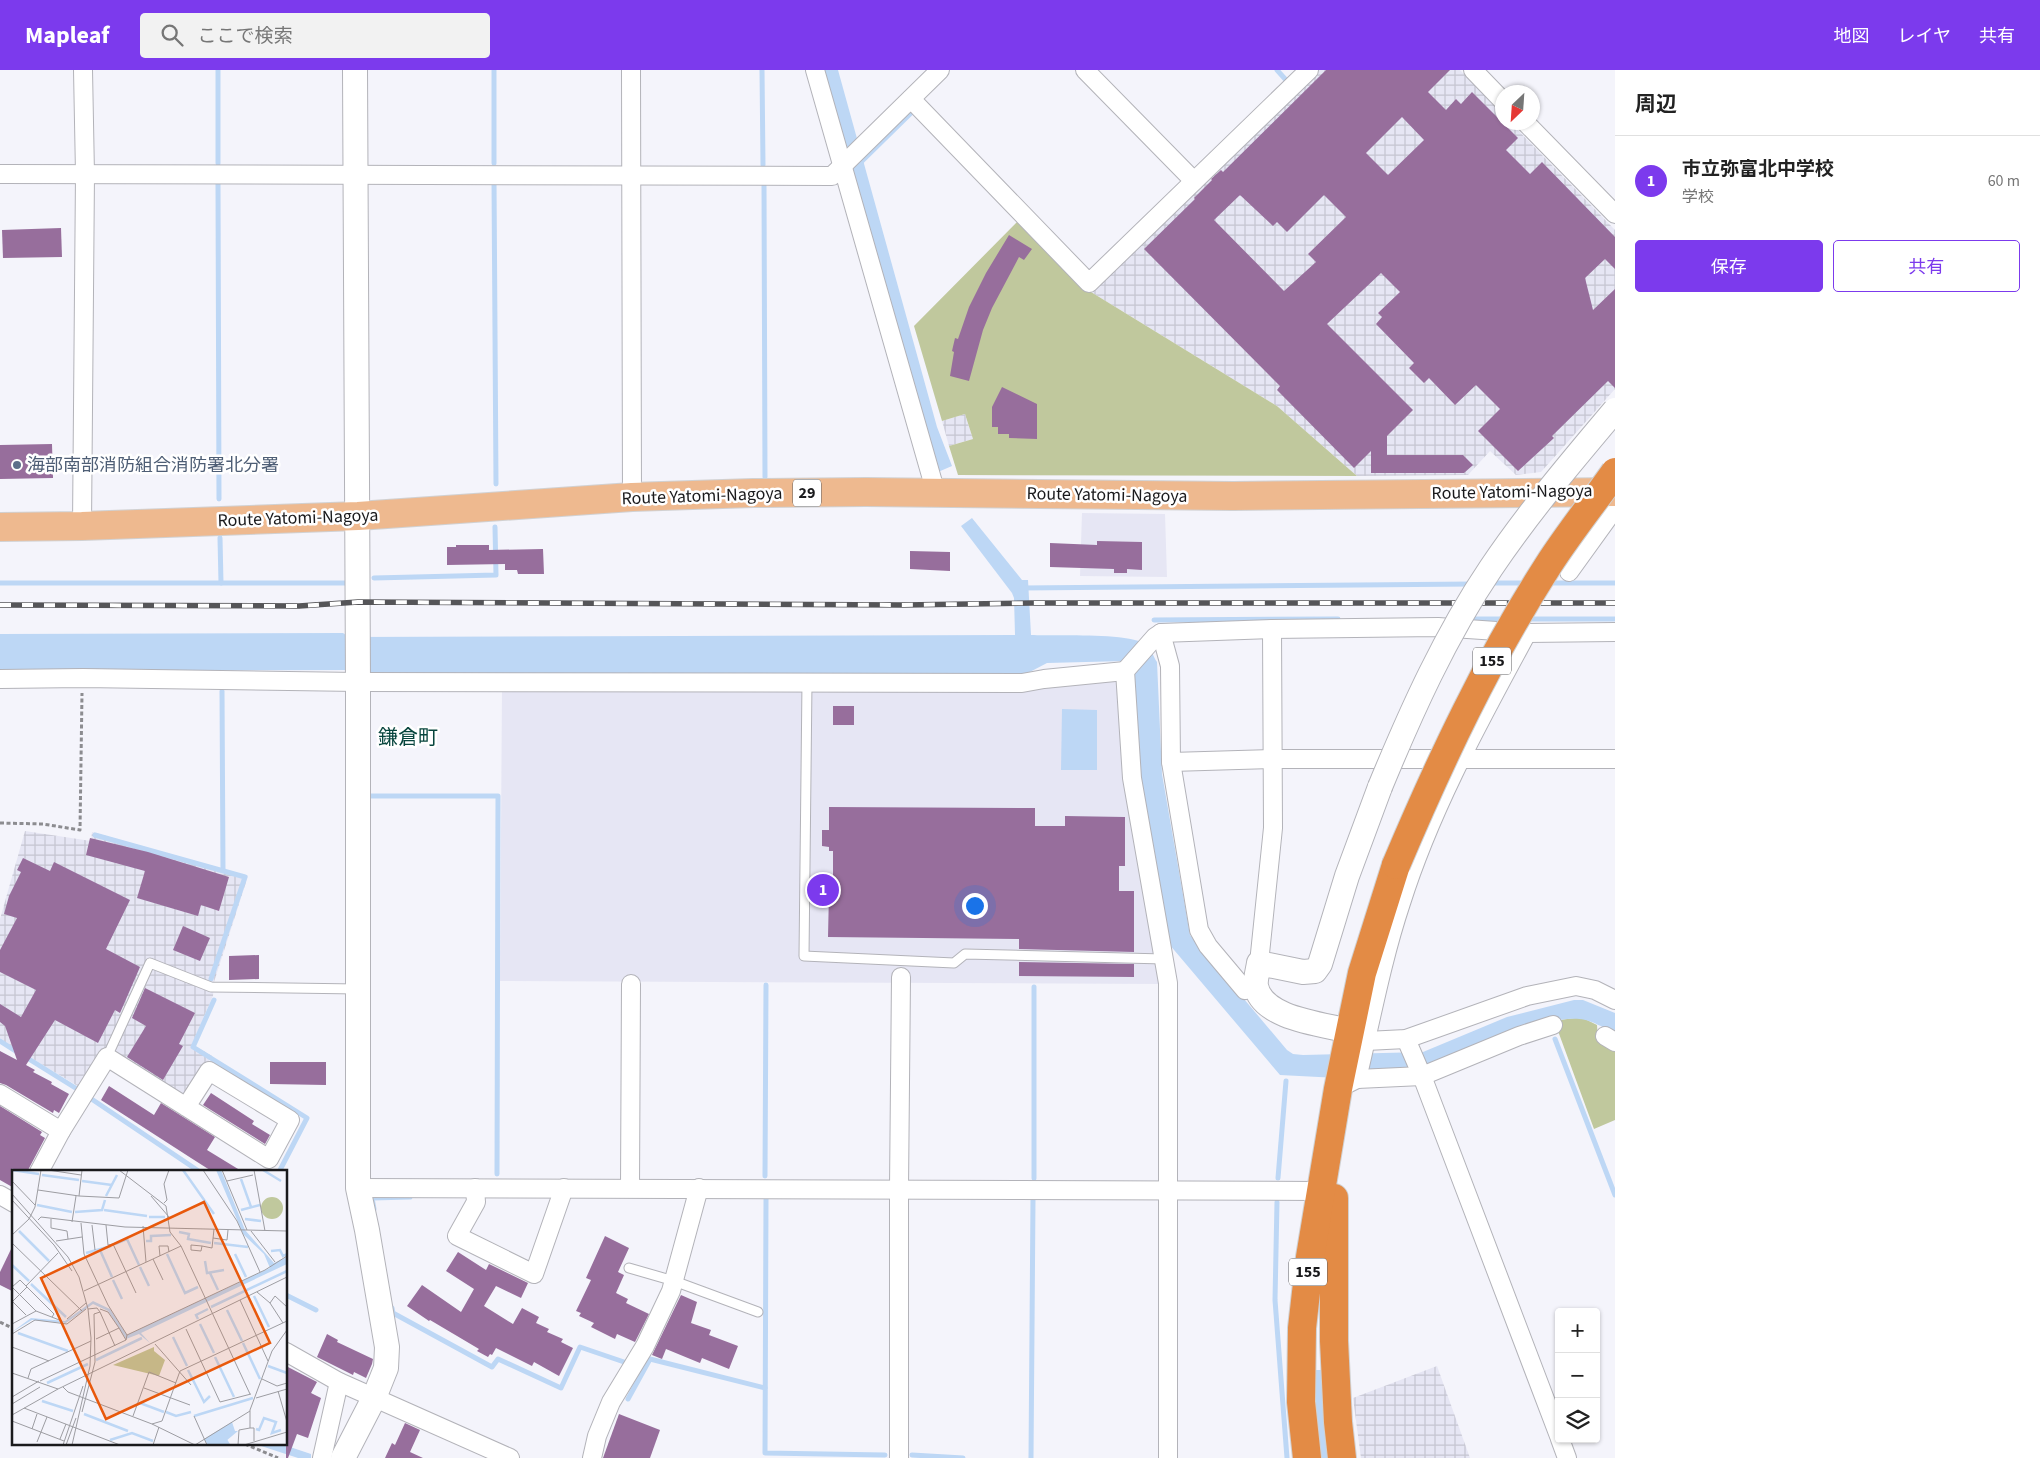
<!DOCTYPE html>
<html lang="ja">
<head>
<meta charset="utf-8">
<style>
	:root { --surface:#fff; --page:#f2f2f2; --text:#222; --muted:#767676; --line:#e0e0e0; --accent:#7c3aed }
	body { margin:0; font-family:"Source Sans 3","Noto Sans JP",sans-serif; background:var(--page); color:var(--text) }
	.controls { position:absolute; right:15px; bottom:15px; display:grid; overflow:hidden; border-radius:5px; box-shadow:0 1px 4px #0004 }
	.controls button { width:45px; height:45px; display:grid; place-items:center; padding:0; border:0; border-bottom:1px solid var(--line); background:var(--surface); color:var(--text); font:25px sans-serif }
	.compass { position:absolute; left:1495px; top:15px; width:45px; height:45px; border-radius:50%; background:var(--surface); box-shadow:0 1px 4px #0004; rotate:205deg }
	.you { position:absolute; left:974px; top:835px; width:18px; height:18px; margin:-12px; border:4px solid #fff; border-radius:50%; background:#1a73e8; box-shadow:0 0 0 8px #1a73e833 }
	.badge { display:grid; place-items:center; width:32px; height:32px; border-radius:50%; background:var(--accent); color:#fff; font-size:16px; font-weight:700 }
	.pin { position:absolute; translate:-50% -50%; border:2px solid #fff; box-shadow:0 1px 5px #0006 }
	.list { margin:0; padding:0; list-style:none }
	h2 { display:flex; justify-content:space-between; align-items:center; height:65px; margin:0; padding:0 20px; font-size:21px }
	h2 small { font-size:16px; font-weight:400; color:var(--muted) }
	.list li { display:grid; grid-template-columns:32px 1fr auto; gap:15px; align-items:center; box-sizing:border-box; height:90px; padding:0 20px; border-top:1px solid var(--line) }
	.list b { display:block; font-size:19px; white-space:nowrap }
	.list p { margin:0; font-size:16px; white-space:nowrap; color:var(--muted) }
	.list em { font-size:16px; font-style:normal; color:var(--muted) }
	.actions { display:flex; gap:10px; padding:15px 20px }
	.actions a { flex:1; padding:11px 0; border:1px solid var(--accent); border-radius:5px; text-align:center; font-size:18px; color:var(--accent) }
	.actions .main { background:var(--accent); color:#fff }
	.icon { flex:none; width:28px; height:28px; fill:none; stroke:currentColor; stroke-width:2; stroke-linecap:round; stroke-linejoin:round }
	.map { position:relative; flex:none; width:1615px; height:1388px; overflow:hidden }
	header { display:flex; align-items:center; gap:30px; box-sizing:border-box; height:70px; padding:0 25px; background:var(--accent); color:#fff }
	header strong { font-size:24px }
	nav { display:flex; gap:28px; margin-inline-start:auto; font-size:18px }
	.search { width:350px; height:45px; background:var(--page); display:flex; align-items:center; gap:12px; box-sizing:border-box; padding:0 18px; border-radius:5px; color:var(--muted); font-size:19px }
	main { display:flex }
	aside { flex:1; background:var(--surface) }
	.map>svg:first-child { display:block }
	.built { fill:#e6e6f4 }
	.industrial { fill:url(#industrial-grid) }
	.park { fill:#c0c89d }
	.water { fill:#bdd7f5 }
	.lines { fill:none; stroke-linecap:round; stroke-linejoin:round }
	.stream { stroke:#bdd7f5; stroke-width:5 }
	.building { fill:#976e9c; fill-rule:evenodd }
	.lane-casing { stroke:#b3b3b9; stroke-width:11 }
	.street-casing { stroke:#b3b3b9; stroke-width:20 }
	.secondary-casing { stroke:#b3b3b9; stroke-width:26 }
	.primary-casing { stroke:#d1d1d2; stroke-width:30 }
	.highway-casing { stroke:#d1d1d2; stroke-width:30 }
	.path { stroke:#8c8c90; stroke-width:3; stroke-dasharray:4 2.5; stroke-linecap:butt }
	.lane { stroke:#fff; stroke-width:9 }
	.street { stroke:#fff; stroke-width:18 }
	.secondary { stroke:#fff; stroke-width:24 }
	.primary { stroke:#eeb98f; stroke-width:28 }
	.highway { stroke:#e38b45; stroke-width:28 }
	.rail-casing { stroke:#555558; stroke-width:5.5 }
	.rail { stroke:#fff; stroke-width:4; stroke-dasharray:11; stroke-linecap:butt }
	.secondary-bridge-casing { stroke:#b3b3b9; stroke-width:26; stroke-linecap:butt }
	.highway-bridge-casing { stroke:#d1d1d2; stroke-width:30; stroke-linecap:butt }
	.secondary-bridge { stroke:#fff; stroke-width:24 }
	.highway-bridge { stroke:#e38b45; stroke-width:28 }
	.service-dot { fill:#5c6f8a; stroke:#fff; stroke-width:2 }
	.labels { text-anchor:middle; dominant-baseline:central; stroke-width:5; stroke-linejoin:round; paint-order:stroke }
	.shield { fill:#fff; stroke:#5f5f60; stroke-width:1 }
	.shield-label { font-size:16px; font-weight:bold; fill:#1a1a1c }
	.service-label { font-size:18px; fill:#4e5e75; stroke:#fff; text-anchor:start }
	.street-label { font-size:18px; fill:#1a1a1c; stroke:#fff }
	.quarter-label { font-size:20px; fill:#07453d; stroke:#fff }
	.inset-river { fill:none; stroke:#bdd7f5; stroke-width:2.5 }
	.inset-road { fill:none; stroke:#9d9da2; stroke-width:1 }
	.view { fill:#e8590c; fill-opacity:0.15; stroke:#e8590c; stroke-width:2.5 }
	.inset-edge { fill:none; stroke:#1a1a1c; stroke-width:2.5 }
</style>
</head>
<body>
<header>
<strong>Mapleaf</strong>
<div class="search"><svg class="icon" aria-label="search" viewBox="0 0 24 24"><circle cx="10" cy="10" r="6"/><path d="M15 15l6 6"/></svg>ここで検索</div>
<nav><a>地図</a><a>レイヤ</a><a>共有</a></nav>
</header>
<main>
<div class="map">
<svg width="1615" height="1388" viewBox="0 0 1615 1388">
	<defs>
		<pattern id="industrial-grid" width="8" height="8" patternUnits="userSpaceOnUse" patternTransform="scale(1.25)"><rect width="8" height="8" fill="#e6e6f4"/><path d="M0 4h8M4 0v8" fill="none" stroke="#c5c5d1"/></pattern>
	</defs>
	<rect width="100%" height="100%" fill="#f4f4fb"/>
	<g class="built">
		<path d="M1082,443L1165,444L1167,507L1080,506Z"/>
		<path d="M1120,611L1161,914L500,911L502,617L1023,618Z"/>
	</g>
	<g class="industrial">
		<path d="M1317,0H1460L1502,44V52L1511,53L1615,160V319L1541,402L1516,405L1490,381L1468,405L1357,406L1277,336L1091,222Z"/>
		<path d="M965,344L973,369L949,376L942,351Z"/>
		<path d="M25,761L91,771L92,762L248,806L214,912L213,926L192,974L212,986L188,1024L179,1026L106,979L81,1018L0,969V849Z"/>
		<path d="M1437,1296L1470,1388H1361L1353,1328Z"/>
	</g>
	<g class="park">
		<path d="M1021,148L1091,222L1277,336L1357,406L958,405L949,376L973,369L965,344L942,351L914,256Z"/>
		<path d="M1575,948H1583L1597,955L1598,971L1615,982V1050L1594,1059L1558,961L1559,950Z"/>
	</g>
	<g class="water">
		<path d="M823,0H838L937,357L952,396L938,402Z"/>
		<path d="M972,448L1022,510H1028L1031,565C1055,566 1131,562 1147,575C1152,579 1153,587 1157,592L1162,704L1190,865L1287,980L1293,984L1303,985L1423,982L1507,947L1574,930H1583L1615,943V963C1591,952 1587,946 1559,950L1428,996L1338,1008L1280,1005L1169,874L1138,704L1134,599L1125,591L1047,593L1026,604L372,603L368,600L0,601V564L343,563L349,567L1015,565L1014,528L1012,523L961,456Z"/>
		<path d="M1062,639L1097,640V700H1061Z"/>
		<path d="M1312,1300H1321L1329,1388H1319Z"/>
		<path d="M255,1374H281L311,1384V1388H298Z"/>
	</g>
	<g class="lines">
		<g class="stream">
			<path d="M218,0V93"/>
			<path d="M494,0V93"/>
			<path d="M762,0L763,95"/>
			<path d="M1277,0L1286,10"/>
			<path d="M859,94L911,43"/>
			<path d="M494,110L496,414"/>
			<path d="M218,112L219,429"/>
			<path d="M764,113L765,407"/>
			<path d="M220,468L221,513"/>
			<path d="M374,508L496,505L495,457"/>
			<path d="M0,513H346"/>
			<path d="M1489,513H1526"/>
			<path d="M1547,513H1615"/>
			<path d="M1022,518L1473,514"/>
			<path d="M1467,549H1506"/>
			<path d="M1527,549H1615"/>
			<path d="M1154,550L1338,549"/>
			<path d="M222,621L223,800"/>
			<path d="M369,726H498L497,1104"/>
			<path d="M95,765L245,807L211,909"/>
			<path d="M214,930L193,977L307,1048L279,1102"/>
			<path d="M1555,969L1615,1125"/>
			<path d="M0,971L17,982"/>
			<path d="M24,986L77,1019"/>
			<path d="M93,1030L200,1102"/>
			<path d="M765,1106L766,915"/>
			<path d="M1034,1108V917"/>
			<path d="M1278,1108L1286,1011"/>
			<path d="M766,1129L765,1383L885,1385"/>
			<path d="M1277,1132L1275,1230L1287,1388"/>
			<path d="M374,1139L372,1128L410,1127"/>
			<path d="M286,1225L316,1240"/>
			<path d="M392,1238L393,1243L492,1297L498,1289L561,1318L580,1277L627,1293"/>
			<path d="M628,1329L650,1289L765,1318"/>
			<path d="M912,1385L963,1388"/>
			<path d="M1031,1388L1033,1129"/>
		</g>
	</g>
	<g class="building">
		<path d="M1326,0H1450L1428,22L1446,40L1456,29L1461,34L1472,22L1518,68L1506,80L1530,104L1542,92L1615,167V199L1605,189L1585,208L1593,240L1615,219V318L1608,311L1552,366L1554,368L1518,401L1478,361L1500,339L1476,315L1455,335L1429,308L1424,313L1409,298L1414,293L1376,254L1382,247L1378,243L1400,222L1381,203L1327,254L1413,340L1387,366V385H1463L1473,395L1464,403H1371V381L1354,398L1277,320L1280,316L1144,179L1195,129L1194,128L1212,110L1211,109L1221,100L1223,102ZM1402,47L1424,70L1388,105L1366,83ZM1240,125L1273,156L1277,152L1287,162L1324,125L1346,147L1308,184L1316,192L1284,221L1214,150Z"/>
		<path d="M61,158L62,187L3,188L2,160Z"/>
		<path d="M1009,165L1032,179L1024,190L1019,187L992,238L983,260L969,311L950,306L954,282L952,281L955,268L958,269L969,237L986,203Z"/>
		<path d="M1002,317L1037,334V369L1009,368V364H998V357H992V337Z"/>
		<path d="M52,374L53,408L0,409V375Z"/>
		<path d="M1097,471L1142,472V500L1127,499V503H1114V499L1050,497V473L1097,475Z"/>
		<path d="M456,475H489V480L543,479L544,504H518L517,500H505V494L447,495V477H456Z"/>
		<path d="M910,481L950,482V501L910,499Z"/>
		<rect x="833" y="636" width="21" height="19"/>
		<path d="M829,737L1035,738V756H1065V746L1125,747V796H1119V821H1134V882L1019,879V869L828,867L829,822H833V781H829V777L822,776V760H829Z"/>
		<path d="M90,768L148,782L229,807L219,841L201,835L198,846L137,828L145,801L86,785Z"/>
		<path d="M23,788L50,801L54,792L130,830L106,879L140,897L120,943L115,940L98,973L55,950L26,995L35,1000L33,1002L52,1012L51,1014L69,1024L59,1043L54,1040L53,1043L6,1015L0,1013V981L17,990L5,956L0,952V934L21,947L36,920L0,902V880L17,848L4,844L9,826L21,802L17,800Z"/>
		<path d="M183,856L210,868L200,891L173,880Z"/>
		<path d="M259,885V909L229,910V886Z"/>
		<path d="M1019,892L1134,894V907L1019,906Z"/>
		<path d="M145,918L195,943L179,974L183,976L163,1010L127,987L146,956L132,948Z"/>
		<path d="M270,992H326V1015L270,1014Z"/>
		<path d="M109,1016L154,1045L161,1033L215,1067L207,1080L243,1102H213L191,1088L101,1030Z"/>
		<path d="M211,1023L254,1051L252,1054L270,1065L265,1074L203,1035Z"/>
		<path d="M0,1036L42,1062L40,1065L45,1068L27,1102H14V1118L0,1110Z"/>
		<path d="M605,1166L629,1178L618,1202L624,1205L616,1223L628,1229L626,1233L649,1244L635,1272L617,1264L615,1269L591,1257L594,1253L579,1246L581,1243L576,1241L591,1210L586,1208Z"/>
		<path d="M14,1173V1222L0,1215V1202Z"/>
		<path d="M458,1182L486,1200L489,1194L528,1213L521,1228L496,1216L484,1236L513,1254L522,1238L539,1247L536,1253L549,1259L547,1262L563,1269L561,1272L573,1278L559,1306L534,1292L532,1296L496,1278L492,1285L490,1284L488,1287L477,1281L479,1279L430,1250L429,1251L407,1236L422,1215L461,1242L474,1219L446,1201Z"/>
		<path d="M681,1225L697,1232L691,1253L711,1260L709,1265L738,1276L729,1299L702,1288L700,1293L666,1279L662,1289L652,1285Z"/>
		<path d="M327,1264L338,1270L337,1272L373,1289L372,1294L366,1308L354,1302L353,1305L317,1287Z"/>
		<path d="M286,1296L317,1312L311,1323L321,1328L308,1368L297,1364L288,1388H286Z"/>
		<path d="M619,1344L660,1360L650,1388H603Z"/>
		<path d="M405,1353L420,1360L410,1382L423,1388H385L392,1373L395,1375Z"/>
	</g>
	<g class="lines">
		<defs>
			<g id="lane">
				<path d="M807,612L804,886L954,893L965,884L1164,889"/>
				<path d="M107,987L150,893L211,917L358,919"/>
				<path d="M629,1198L674,1211L758,1242"/>
			</g>
			<g id="street">
				<path d="M631,0L632,427"/>
				<path d="M815,0L936,423"/>
				<path d="M1085,0L1194,111"/>
				<path d="M1473,0L1502,30"/>
				<path d="M911,29L1089,213L1309,0"/>
				<path d="M1525,52L1615,144"/>
				<path d="M0,104L832,106L940,0"/>
				<path d="M82,456L85,104L83,0"/>
				<path d="M1569,502L1615,438"/>
				<path d="M1161,563L1170,596L1171,692L1273,689H1615"/>
				<path d="M0,609L83,608L358,612L1022,613L1044,609L1125,601"/>
				<path d="M1171,692L1199,860L1208,876L1245,920L1256,916"/>
				<path d="M1259,893L1273,758L1272,559"/>
				<path d="M1605,966L1615,972"/>
				<path d="M1406,969L1422,1006L1559,1366"/>
				<path d="M1366,971L1406,969L1527,926L1576,916L1595,920L1615,930"/>
				<path d="M1357,1009C1371,950 1382,890 1401,833C1431,738 1480,650 1527,563"/>
				<path d="M1347,1014L1357,1009L1422,1006L1519,966L1553,955"/>
				<path d="M0,1024L61,1061"/>
				<path d="M39,1102L61,1061L107,987L269,1089L290,1050L209,1001L186,1037"/>
				<path d="M358,1118L1320,1121"/>
				<path d="M475,1118L476,1132L457,1166L534,1204L564,1118"/>
				<path d="M630,1118L631,914"/>
				<path d="M0,1125L14,1133"/>
				<path d="M286,1282L339,1312L510,1388"/>
				<path d="M1560,1369L1567,1388"/>
				<path d="M322,1388L339,1312"/>
				<path d="M592,1388L597,1366L611,1332L645,1276L671,1221L699,1118"/>
				<path d="M899,1388V1119L901,907"/>
				<path d="M1168,1388V913L1132,708L1125,601L1155,567L1161,563L1272,559L1438,557L1527,563L1615,562"/>
			</g>
			<g id="secondary">
				<path d="M1350,961C1323,954 1262,949 1256,916C1255,910 1258,900 1259,893L1303,902L1315,901L1320,894L1347,806L1380,717"/>
				<path d="M343,1388L374,1328L386,1298L387,1277L367,1160L358,1118V612L355,0"/>
			</g>
			<path id="primary" d="M0,457L82,456L358,446L632,427L753,423L866,422L1233,426L1615,422"/>
			<g id="highway">
				<path d="M1334,1128V1271L1338,1352L1342,1388"/>
				<path d="M1307,1388L1301,1332L1302,1258L1310,1187L1338,1019L1362,903L1396,795"/>
			</g>
		</defs>
		<use href="#lane" class="lane-casing"/>
		<use href="#street" class="street-casing"/>
		<use href="#secondary" class="secondary-casing"/>
		<use href="#primary" class="primary-casing"/>
		<use href="#highway" class="highway-casing"/>
		<g class="path">
			<path d="M0,753L43,754L80,760L82,623"/>
			<path d="M0,1252L14,1259"/>
			<path d="M245,1374L278,1388"/>
		</g>
		<use href="#lane" class="lane"/>
		<use href="#street" class="street"/>
		<use href="#secondary" class="secondary"/>
		<use href="#primary" class="primary"/>
		<use href="#highway" class="highway"/>
		<defs>
			<path id="rail" d="M0,535L299,536L358,532L904,535L1032,533H1615"/>
		</defs>
		<use href="#rail" class="rail-casing"/>
		<use href="#rail" class="rail"/>
		<defs>
			<path id="secondary-bridge" d="M1380,717C1411,642 1445,566 1491,498C1528,443 1572,391 1615,340"/>
			<path id="highway-bridge" d="M1396,795C1440,691 1488,589 1549,494C1569,463 1593,433 1615,402"/>
		</defs>
		<use href="#secondary-bridge" class="secondary-bridge-casing"/>
		<use href="#highway-bridge" class="highway-bridge-casing"/>
		<use href="#secondary-bridge" class="secondary-bridge"/>
		<use href="#highway-bridge" class="highway-bridge"/>
	</g>
	<circle class="service-dot" cx="17" cy="395" r="5"/>
	<g class="labels">
		<g class="shield">
			<rect x="793" y="409.5" width="28" height="27" rx="4"/>
			<rect x="1473" y="577.5" width="38" height="27" rx="4"/>
			<rect x="1289" y="1188.5" width="38" height="27" rx="4"/>
		</g>
		<g class="shield-label">
			<text x="807" y="423">29</text>
			<text x="1492" y="591">155</text>
			<text x="1308" y="1202">155</text>
		</g>
		<g class="service-label">
			<text x="27" y="395">海部南部消防組合消防署北分署</text>
		</g>
		<g class="street-label">
			<text transform="translate(1512 422) rotate(-1)">Route Yatomi-Nagoya</text>
			<text transform="translate(1107 425) rotate(1)">Route Yatomi-Nagoya</text>
			<text transform="translate(702 426) rotate(-2)">Route Yatomi-Nagoya</text>
			<text transform="translate(298 448) rotate(-2)">Route Yatomi-Nagoya</text>
		</g>
		<g class="quarter-label">
			<text x="408" y="668">鎌倉町</text>
		</g>
	</g>
	<g transform="translate(12 1100)">
		<rect width="275" height="275" fill="#f4f4fb"/>
		<path d="M249 38a11 11 0 1 1 22 0a11 11 0 1 1-22 0ZM142,177V181L153,190L147,206L101,195Z" fill="#c0c89d"/>
		<path d="M204,0H209L233,60L262,93L275,87V94L129,163L138,173L127,164L114,169L96,141L81,134L54,153L20,150L0,162L19,148L53,151L81,131L98,139L115,165L258,98L252,84L231,64ZM220,252L223,261H226L214,271L217,275H196L192,269Z" fill="#bdd7f5"/>
		<path class="inset-river" d="M0,0L27,4M171,0L202,44M251,0L269,11M30,5L67,10M229,9L239,37M70,11L100,15M94,26L105,5M25,35L60,42M92,40L135,46M229,40L248,35M63,42L90,40L93,30M137,47H153M233,49L249,51M7,61L37,91M167,62L177,64L176,69L199,73M134,71H139V66L159,65M202,73L236,77M103,74L115,69L127,95M88,80L100,107M259,81L268,80L271,86L275,84M74,83L99,76M155,84L173,123L186,117M223,84L234,107M193,91L195,103L212,100M0,95L17,111M128,97L137,116M198,103L206,120M101,110L110,129M19,114L54,147M242,126L257,157M199,137L275,101M215,140L230,171M186,149L184,145L196,139M188,154L202,183M6,163L56,181M161,167L175,196M231,173L248,209M203,187L222,227M84,190L130,168M256,196L275,203M176,200L192,232L198,226M35,213L76,194M30,231L61,241M128,233L152,242M154,242L164,246L179,242M72,244L116,261M182,246L241,228M244,259L247,260L252,248L264,252L260,263L269,260M208,260L217,275M98,270L120,263L141,271"/>
		<path class="inset-road" d="M36,0L69,5M107,0L154,36L158,62L169,76L238,224M191,0L225,51L248,102M210,0L235,60M242,0L253,61M0,11L23,35M215,11L241,5M26,20L67,26L70,0M0,24L56,87L67,107L76,139L79,168L78,196L60,275M67,26L107,28L116,0M139,26L157,47M0,30L42,75L60,101M152,33L155,30L152,14L157,0M39,49V58L55,61L56,69M26,50L29,47L113,57L275,61M60,52L64,26M80,55L83,80M94,55L96,75L101,74L124,123M131,56L134,92M239,61L263,92M0,65L17,49L23,37L29,0M201,68L215,70L216,60M44,71L70,67M0,73L70,141M190,76L189,81L179,80V75L190,76L200,78L202,59M148,86L147,76H156L157,82M141,89L151,110M14,116L46,83M0,117L8,110L42,144L40,147M0,117L24,141L0,154M72,121L169,76M245,122L258,133L263,126L275,137M228,130L256,191M0,131L14,145M0,132L15,117M258,133L271,153M88,139L96,142L107,158M24,141L50,151M88,142L103,176M55,149L74,133M174,159L208,232L239,224M0,164L23,150L55,154L74,139M115,165L253,100L275,86M84,169L107,158L114,170M143,174L179,215M0,177L37,191M0,203L46,219M16,208L19,199L79,171M250,209L265,216L275,213M28,211L114,170L115,165L96,135L72,84L69,53M51,217L56,222L140,254L183,275M132,218L178,235M266,221L275,252M0,227L27,211M244,228L275,219M0,234L28,217M12,238L108,275M70,242L83,192L82,144L88,142L85,138L76,139M0,245L46,219L275,107M121,246L137,202L164,213M182,246L195,275M0,251L52,271M140,254L150,251L168,201L275,151M238,258H242V271M20,259L25,244M48,269L54,254M25,272L35,247M51,275L71,216M54,275L64,248M141,275L147,257M183,275L238,241M226,275L227,260L238,258V240L260,181L275,160M232,275L275,262"/>
		<path class="view" d="M192,32L258,173L94,249L29,108Z"/>
		<rect width="275" height="275" class="inset-edge"/>
	</g>
</svg>
<div class="controls">
<button>+</button>
<button>−</button>
<button><svg class="icon" aria-label="layers" viewBox="0 0 24 24"><path d="M12 4l9 5-9 5-9-5zM3 14l9 5 9-5"/></svg></button>
</div>
<svg class="compass" viewBox="-18 -18 36 36"><path d="M0-13l5 13h-10z" fill="#e53935"/><path d="M0 13l5-13h-10z" fill="#767676"/></svg>
<div class="you"></div>
<div class="pin badge" style="left:823px;top:820px">1</div>
</div>
<aside>
<h2>周辺<small></small></h2>
<ul class="list">
<li><span class="badge">1</span><div><b>市立弥富北中学校</b><p>学校</p></div><em>60 m</em></li>
</ul>
<div class="actions"><a class="main">保存</a><a>共有</a></div>
</aside>
</main>
</body>
</html>
